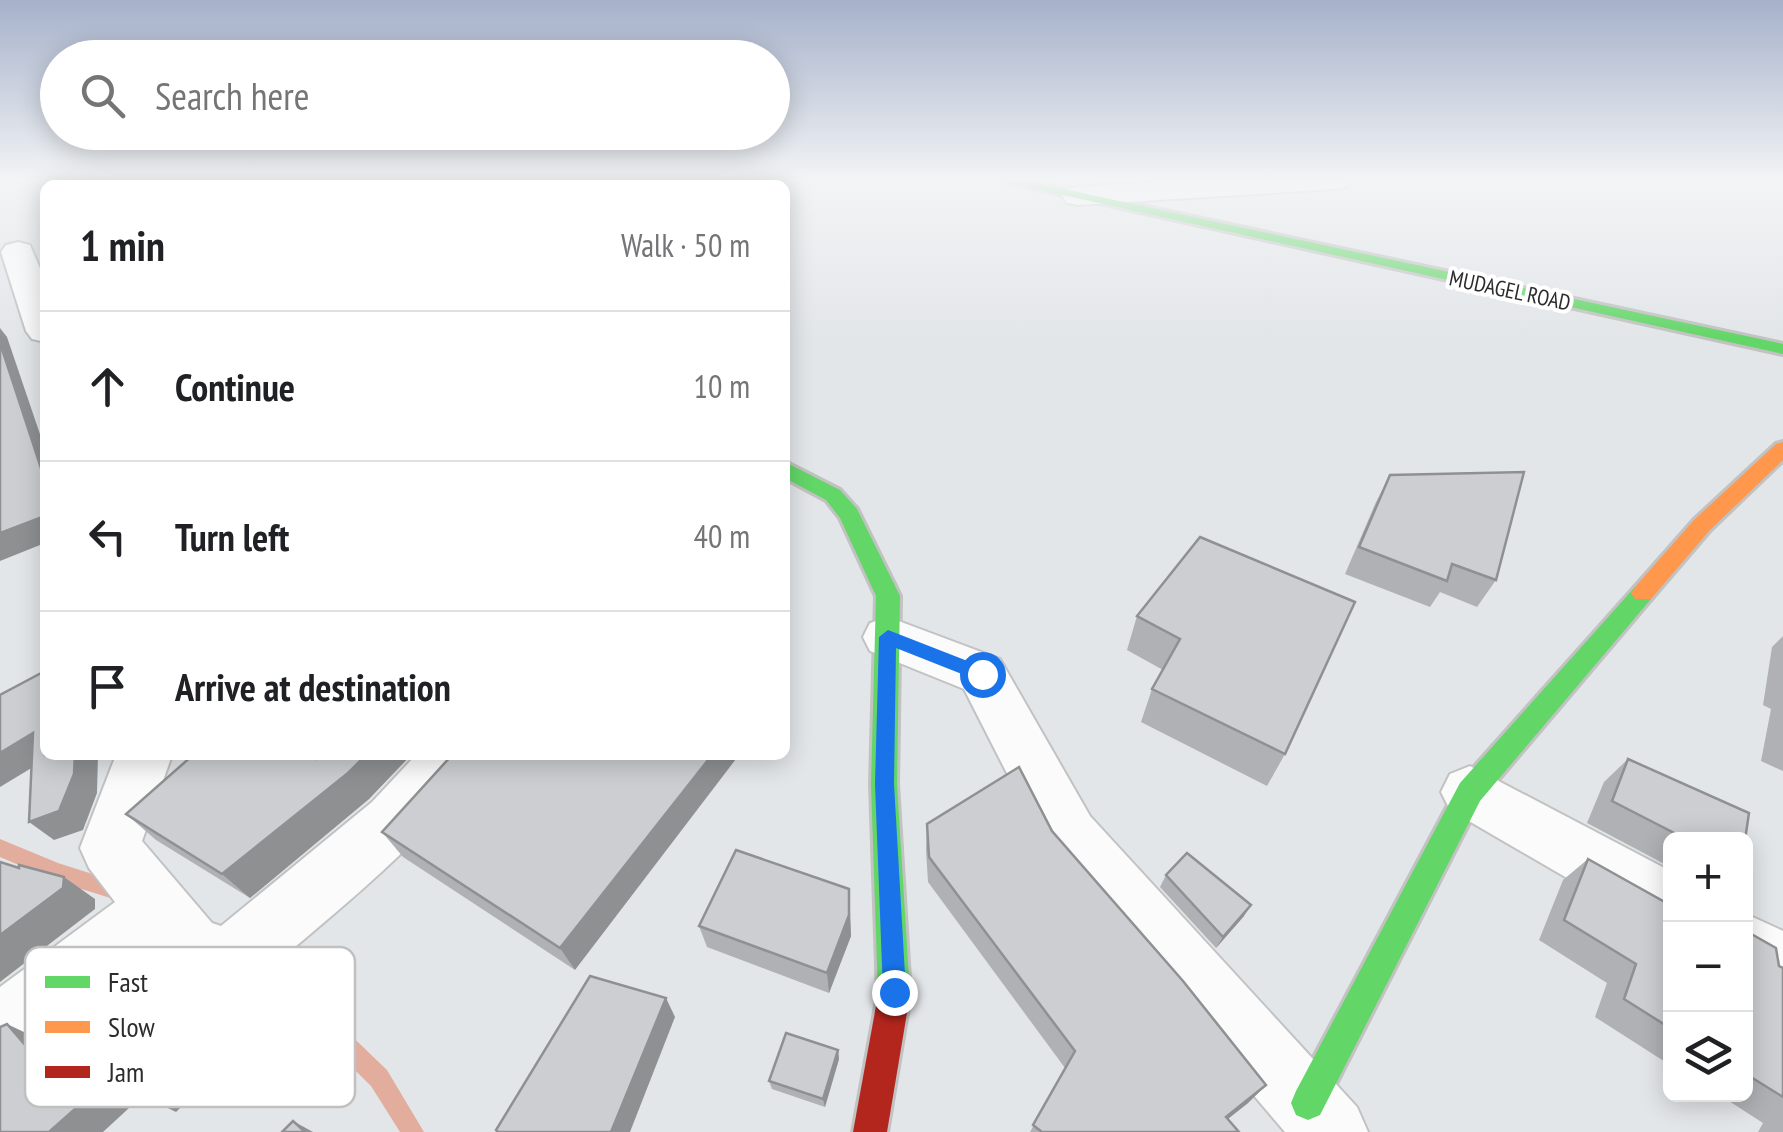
<!DOCTYPE html>
<html lang="en">
<head>
<meta charset="utf-8">
<style>
	:root { --surface:#fff; --page:#f2f2f2; --text:#202124; --muted:#757577; --line:#e0e0e0 }
	body { margin:0; font-family:"PT Sans Narrow",sans-serif; background:var(--page); color:var(--text) }
	.controls { position:absolute; right:30px; bottom:30px; display:grid; overflow:hidden; border-radius:15px; box-shadow:0 5px 25px #0003 }
	.controls button { width:90px; height:90px; display:grid; place-items:center; padding:0; border:0; border-bottom:2px solid var(--line); background:var(--surface); color:var(--text); font:50px sans-serif }
	.stop { position:absolute; width:30px; height:30px; margin:-22px; border:8px solid #1a73e8; border-radius:50%; background:#fff }
	.stop.end { background:#1a73e8; border-color:#fff; box-shadow:0 2px 10px #0008 }
	.list { margin:0; padding:0; list-style:none }
	h2 { display:flex; justify-content:space-between; align-items:center; height:130px; margin:0; padding:0 40px; font-size:42px }
	h2 small { font-size:32px; font-weight:400; color:var(--muted) }
	.list li { display:grid; grid-template-columns:65px 1fr auto; gap:30px; align-items:center; box-sizing:border-box; height:150px; padding:0 40px; border-top:2px solid var(--line) }
	.list b { display:block; font-size:38px; white-space:nowrap }
	.list em { font-size:32px; font-style:normal; color:var(--muted) }
	.icon { flex:none; width:55px; height:55px; fill:none; stroke:currentColor; stroke-width:2; stroke-linecap:round; stroke-linejoin:round }
	.map { position:relative; flex:none; width:1783px; height:1132px; overflow:hidden }
	.search { position:absolute; background:var(--surface); box-shadow:0 5px 25px #0003; left:40px; top:40px; width:750px; height:110px; display:flex; align-items:center; gap:25px; box-sizing:border-box; padding:0 35px; border-radius:55px; color:var(--muted); font-size:38px }
	.panel { position:absolute; background:var(--surface); box-shadow:0 5px 25px #0003; left:40px; top:180px; width:750px; height:580px; border-radius:15px }
	.map>svg:first-child { display:block }
	.lines { fill:none; stroke-linecap:round; stroke-linejoin:round }
	.stream { fill:#e3ad9e; fill-rule:evenodd }
	.street-casing { stroke:#c1c2c1; stroke-width:4 }
	.fast-casing { stroke:#c1c2c1; stroke-width:6 }
	.slow-casing { stroke:#c1c2c1; stroke-width:6 }
	.jam-casing { stroke:#c1c2c1; stroke-width:6 }
	.street { fill:#fbfbfc; fill-rule:evenodd }
	.fast { fill:#63d668; fill-rule:evenodd }
	.slow { fill:#ff974d; fill-rule:evenodd }
	.jam { fill:#b3261e; fill-rule:evenodd }
	.wall { fill:#afb1b4 }
	.shaded-wall { fill:#8f9092 }
	.building { fill:#ccced1; stroke:#8f9092; stroke-width:2.5 }
	.route { fill:#1a73e8 }
	.labels { text-anchor:middle; dominant-baseline:central; stroke-width:8; stroke-linejoin:round; paint-order:stroke }
	.far-street-label { font-size:22px; fill:#2c2c2c; stroke:#fff }
	.key { fill:#fff; stroke:#c0c0c0; stroke-width:2.5 }
	.key-label { font-size:28px; fill:#2c2c2c }
</style>
</head>
<body>
<div class="map">
<svg width="1783" height="1132" viewBox="0 0 1783 1132">
	<rect width="100%" height="100%" fill="#e3e6e9"/>
	<g class="lines">
		<g class="stream">
			<path d="M211,180H221L219,185H209Z"/>
			<path d="M0,839L58,863L130,886L133,893L130,900L123,902L56,881L0,857Z"/>
			<path d="M254,946L261,949L387,1070L424,1132H400L371,1086L247,963L244,956L247,949Z"/>
		</g>
		<defs>
			<g id="street">
				<path d="M1186,180H1351L1347,187L1336,189L1078,205L1067,203L1062,196L1067,189L1078,187Z"/>
				<path d="M18,242L30,245L45,280V342L32,339L26,331L1,252L6,245Z"/>
				<path d="M888,617L1000,659L1090,816L1357,1107L1368,1132H1285L1048,854L964,689L870,651L863,637L870,623Z"/>
				<path d="M116,755H172L142,841L212,923L221,926L372,802L416,755H480C444,831 317,926 252,984L229,993L169,972L154,951C107,991 57,1037 0,1061V987L115,902L89,868L80,848Z"/>
				<path d="M1470,766L1670,871V934L1648,925L1450,810L1441,792L1450,774Z"/>
				<path d="M1746,914L1783,931V999L1746,981Z"/>
			</g>
			<g id="fast">
				<path d="M995,180H1022L1783,344V354Z"/>
				<path d="M785,462L840,490L857,509L900,596L897,784L910,995L905,1006L894,1011L883,1006L878,995L871,784L876,596L840,518L826,500L785,478Z"/>
				<path d="M1643,584L1651,587L1655,593L1651,599L1480,801L1320,1115L1308,1120L1296,1115L1291,1103L1296,1091L1460,783L1635,587Z"/>
			</g>
			<path id="slow" d="M1783,442V460L1710,530L1651,599H1635L1631,593L1635,587L1694,520L1776,444Z"/>
			<path id="jam" d="M894,979L905,984L910,995L887,1132H853L878,995L883,984Z"/>
		</defs>
		<use href="#street" class="street-casing"/>
		<use href="#fast" class="fast-casing"/>
		<use href="#slow" class="slow-casing"/>
		<use href="#jam" class="jam-casing"/>
		<use href="#street" class="street"/>
		<use href="#fast" class="fast"/>
		<use href="#slow" class="slow"/>
		<use href="#jam" class="jam"/>
	</g>
	<g class="wall">
		<path d="M1390,475L1496,580L1477,607L1440,592L1430,607L1345,574L1376,502Z"/>
		<path d="M1200,537L1285,754L1267,786L1141,722L1152,689L1163,670L1127,650L1137,616Z"/>
		<path d="M1783,636V771L1761,761L1771,709L1763,705L1772,647Z"/>
		<path d="M319,755H411L369,799L250,898L156,840L126,814L315,759Z"/>
		<path d="M1628,759L1745,840H1670V867L1587,823L1604,782Z"/>
		<path d="M449,760L575,970L403,857L382,832Z"/>
		<path d="M927,824L1052,831L1266,1085L1248,1103L1228,1119L1239,1132H1030L1065,1068L928,882L926,850Z"/>
		<path d="M1588,859L1670,905V1065L1595,1017L1607,983L1539,940L1563,880Z"/>
		<path d="M1166,875L1244,916L1216,948L1160,887Z"/>
		<path d="M850,911L851,936L829,993L707,947L699,926Z"/>
		<path d="M1746,931L1779,966L1783,968V1132H1758L1763,1123L1718,1094H1746Z"/>
		<path d="M838,1050L839,1059L825,1107L772,1089L769,1081Z"/>
	</g>
	<g class="shaded-wall">
		<path d="M0,328L7,337L45,449V480L0,343Z"/>
		<path d="M45,516V543L0,561V533Z"/>
		<path d="M33,733L53,755L0,787V753Z"/>
		<path d="M75,755H98L97,793L83,830L54,840L29,822Z"/>
		<path d="M366,755H411L369,799L250,898L222,874Z"/>
		<path d="M712,755H739L575,970L560,948Z"/>
		<path d="M64,877L95,899V909L0,982V935Z"/>
		<path d="M849,889L851,936L829,993L827,973Z"/>
		<path d="M1251,905L1244,916L1216,948L1223,937Z"/>
		<path d="M155,972L186,992L239,1052L176,1112L143,1096Z"/>
		<path d="M666,998L675,1017L630,1132H611Z"/>
		<path d="M7,1024L45,1042L80,1084L44,1067Z"/>
		<path d="M838,1050L839,1059L825,1107L823,1099Z"/>
		<path d="M120,1069L154,1085L103,1132H49Z"/>
		<path d="M1266,1085L1248,1103L1211,1132L1226,1117Z"/>
		<path d="M293,1121L313,1132H305Z"/>
	</g>
	<g class="building">
		<path d="M0,343L45,480V516L0,533Z"/>
		<path d="M1524,472L1496,580L1452,564L1447,581L1359,547L1390,475Z"/>
		<path d="M1200,537L1355,602L1285,754L1152,689L1180,639L1137,616Z"/>
		<path d="M45,671V755H75L74,774L59,811L29,822L33,733L0,753V695Z"/>
		<path d="M193,755H308L315,759L319,755H366L348,773L222,874L126,814Z"/>
		<path d="M452,755H712L560,948L382,832Z"/>
		<path d="M1628,759L1749,813L1745,840H1688L1612,801Z"/>
		<path d="M1019,767L1052,831L1183,981L1266,1085L1226,1117L1239,1132H1042L1033,1125L1075,1051L929,857L927,824Z"/>
		<path d="M736,850L849,889V915L827,973L699,926Z"/>
		<path d="M1187,853L1251,905L1223,937L1166,875Z"/>
		<path d="M1588,859L1670,905V1028L1624,999L1636,964L1564,920Z"/>
		<path d="M0,862L19,868V865L64,877L63,888L0,935Z"/>
		<path d="M1746,931L1776,948L1779,966L1783,968V1097L1746,1074Z"/>
		<path d="M155,972L211,1034L143,1096L120,1069L49,1132H0V1027L7,1024L44,1067Z"/>
		<path d="M590,976L666,998L611,1132H498L496,1130Z"/>
		<path d="M786,1033L838,1050L823,1099L769,1081Z"/>
		<path d="M293,1121L305,1132H282Z"/>
	</g>
	<linearGradient id="sky" x2="0" y2="1"><stop stop-color="#a6b1ca"/><stop offset="0.53" stop-color="#f2f4f5"/><stop offset="1" stop-color="#f2f4f5" stop-opacity="0"/></linearGradient>
	<rect width="1783" height="338" fill="url(#sky)"/>
	<path class="route" d="M888,630L988,669L990,674L982,682L896,648L894,784L906,992L902,1000L894,1004L886,1000L883,992L875,784L879,637Z"/>
	<g class="labels">
		<g class="far-street-label">
			<text transform="translate(1510 290) rotate(12)">MUDAGEL ROAD</text>
		</g>
	</g>
	<rect x="25" y="947" width="330" height="160" rx="15" class="key"/>
	<rect x="45" y="976" width="45" height="12" fill="#63d668"/>
	<rect x="45" y="1021" width="45" height="12" fill="#ff974d"/>
	<rect x="45" y="1066" width="45" height="12" fill="#b3261e"/>
	<g class="key-label">
		<text x="108" y="992">Fast</text>
		<text x="108" y="1037">Slow</text>
		<text x="108" y="1082">Jam</text>
	</g>
</svg>
<div class="controls">
<button>+</button>
<button>−</button>
<button><svg class="icon" aria-label="layers" viewBox="0 0 24 24"><path d="M12 4l9 5-9 5-9-5zM3 14l9 5 9-5"/></svg></button>
</div>
<div class="stop" style="left:982px;top:674px"></div>
<div class="stop end" style="left:894px;top:992px"></div>
<div class="search"><svg class="icon" aria-label="search" viewBox="0 0 24 24"><circle cx="10" cy="10" r="6"/><path d="M15 15l6 6"/></svg>Search here</div>
<section class="panel">
<h2>1 min<small>Walk · 50 m</small></h2>
<ul class="list">
<li><svg class="icon" aria-label="ahead" viewBox="0 0 24 24"><path d="M12 20V5M6 11l6-6 6 6"/></svg><div><b>Continue</b></div><em>10 m</em></li>
<li><svg class="icon" aria-label="left" viewBox="0 0 24 24"><path d="M17 20v-9H6M10 6l-5 5 5 5"/></svg><div><b>Turn left</b></div><em>40 m</em></li>
<li><svg class="icon" aria-label="arrive" viewBox="0 0 24 24"><path d="M6 21V4h12l-3 4 3 4H6"/></svg><div><b>Arrive at destination</b></div></li>
</ul>
</section>
</div>
</body>
</html>
